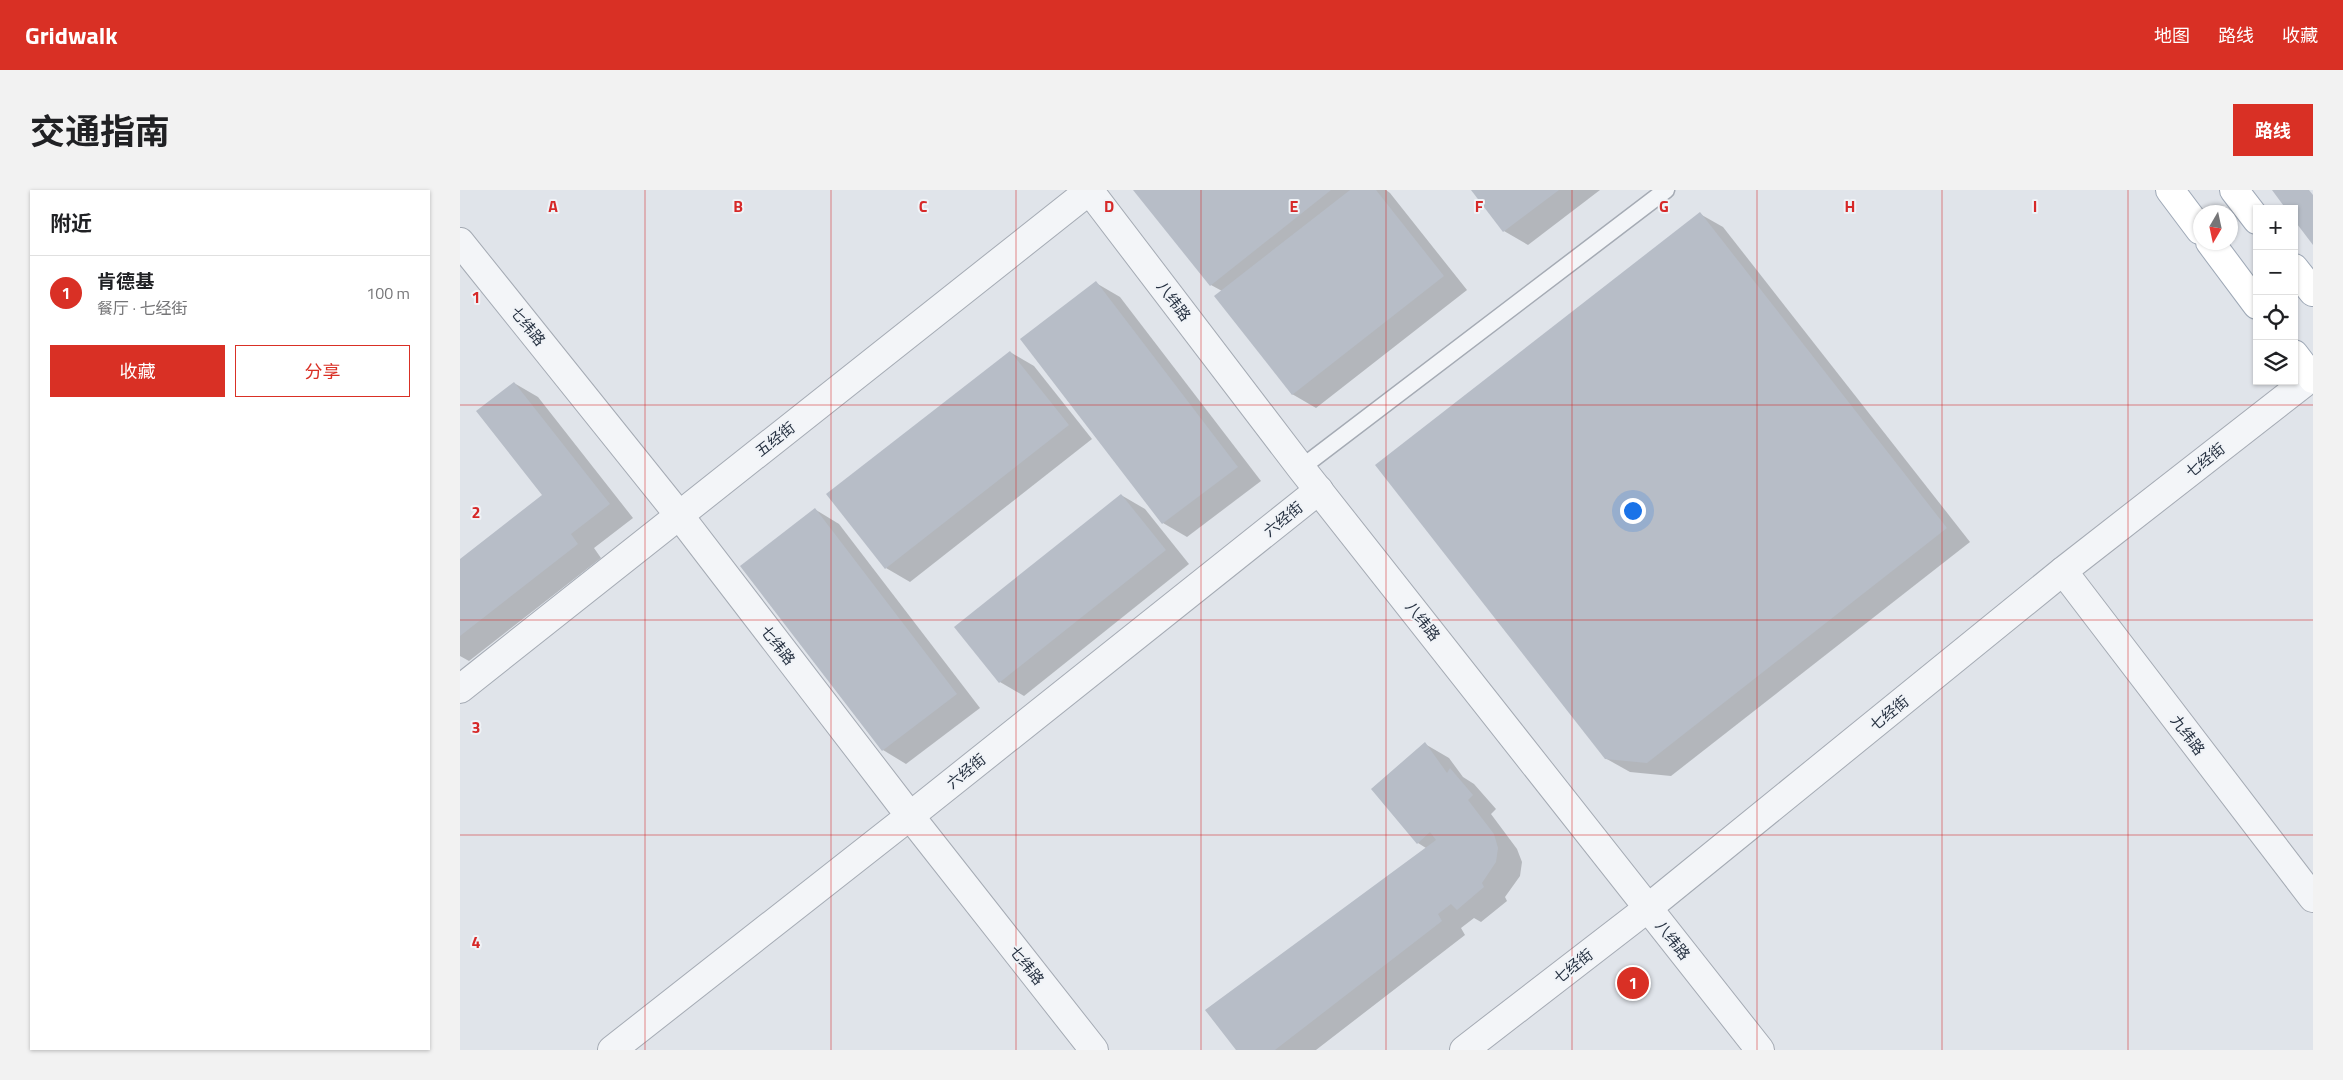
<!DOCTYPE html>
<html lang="zh">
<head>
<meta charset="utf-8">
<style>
	:root { --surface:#fff; --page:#f2f2f2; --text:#202124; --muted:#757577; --line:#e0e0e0; --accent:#d93025 }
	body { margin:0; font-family:"Titillium Web","Noto Sans SC",sans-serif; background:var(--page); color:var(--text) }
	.controls { position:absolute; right:15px; top:15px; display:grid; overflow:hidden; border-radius:0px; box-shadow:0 1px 4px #0004 }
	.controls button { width:45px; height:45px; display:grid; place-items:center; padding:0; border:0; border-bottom:1px solid var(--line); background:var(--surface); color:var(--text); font:25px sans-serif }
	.compass { position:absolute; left:1733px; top:15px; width:45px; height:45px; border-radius:50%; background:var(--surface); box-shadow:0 1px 4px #0004; rotate:189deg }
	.you { position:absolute; left:1172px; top:320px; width:18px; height:18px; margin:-12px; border:4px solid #fff; border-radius:50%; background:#1a73e8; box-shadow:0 0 0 8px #1a73e833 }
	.badge { display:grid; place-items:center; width:32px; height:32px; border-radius:50%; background:var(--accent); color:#fff; font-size:16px; font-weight:700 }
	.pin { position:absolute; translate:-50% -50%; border:2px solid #fff; box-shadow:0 1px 5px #0006 }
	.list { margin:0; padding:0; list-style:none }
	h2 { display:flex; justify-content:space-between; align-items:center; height:65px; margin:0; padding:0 20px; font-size:21px }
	h2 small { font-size:16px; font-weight:400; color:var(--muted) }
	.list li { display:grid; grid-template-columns:32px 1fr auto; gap:15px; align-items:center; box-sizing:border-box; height:75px; padding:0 20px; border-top:1px solid var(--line) }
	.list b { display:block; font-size:19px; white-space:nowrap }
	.list p { margin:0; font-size:16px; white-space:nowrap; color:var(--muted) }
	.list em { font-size:16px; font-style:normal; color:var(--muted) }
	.actions { display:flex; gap:10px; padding:15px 20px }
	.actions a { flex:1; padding:11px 0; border:1px solid var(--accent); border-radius:0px; text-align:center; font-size:18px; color:var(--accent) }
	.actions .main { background:var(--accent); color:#fff }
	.icon { flex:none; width:28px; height:28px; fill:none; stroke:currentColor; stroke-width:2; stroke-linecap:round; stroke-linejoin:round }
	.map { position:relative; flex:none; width:1853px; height:860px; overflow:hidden; border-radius:0px }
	header { display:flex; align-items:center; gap:30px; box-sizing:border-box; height:70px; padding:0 25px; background:var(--accent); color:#fff }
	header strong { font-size:24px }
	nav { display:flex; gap:28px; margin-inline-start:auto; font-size:18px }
	.intro { display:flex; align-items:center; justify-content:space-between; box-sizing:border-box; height:120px; padding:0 30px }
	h1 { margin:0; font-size:35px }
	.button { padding:12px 22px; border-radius:0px; background:var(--accent); color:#fff; font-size:18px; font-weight:700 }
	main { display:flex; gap:30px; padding:0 30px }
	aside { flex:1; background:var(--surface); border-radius:0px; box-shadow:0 1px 4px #0004 }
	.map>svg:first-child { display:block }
	.shadow { fill:#0003 }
	.building { fill:#b7bdc7 }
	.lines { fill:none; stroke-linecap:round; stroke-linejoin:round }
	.service-casing { stroke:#a5abb4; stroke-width:19 }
	.minor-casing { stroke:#a5abb4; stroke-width:30 }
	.tertiary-casing { stroke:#a5abb4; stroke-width:30 }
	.primary-casing { stroke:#9ea8b6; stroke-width:30 }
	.service { stroke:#f3f5f8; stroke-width:16 }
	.minor { stroke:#f3f5f8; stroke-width:28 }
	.tertiary { stroke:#f3f5f8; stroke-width:28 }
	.primary { stroke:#fff; stroke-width:28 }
	.grid { fill:none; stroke:#d62828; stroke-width:1; stroke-opacity:0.55 }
	.labels { text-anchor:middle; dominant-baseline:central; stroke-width:4; stroke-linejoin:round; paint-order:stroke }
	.street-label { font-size:15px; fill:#273242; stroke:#f0f3f7 }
	.grid-label { font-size:16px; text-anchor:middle; font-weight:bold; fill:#d62828; stroke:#f0f3f7; stroke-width:4; stroke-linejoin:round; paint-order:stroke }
</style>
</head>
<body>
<header>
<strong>Gridwalk</strong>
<nav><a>地图</a><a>路线</a><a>收藏</a></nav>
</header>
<div class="intro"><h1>交通指南</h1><a class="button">路线</a></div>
<main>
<aside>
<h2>附近<small></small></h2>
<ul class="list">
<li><span class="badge">1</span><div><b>肯德基</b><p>餐厅 · 七经街</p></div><em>100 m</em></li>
</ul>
<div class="actions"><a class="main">收藏</a><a>分享</a></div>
</aside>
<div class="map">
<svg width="1853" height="860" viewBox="0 0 1853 860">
	<rect width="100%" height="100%" fill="#e0e4ea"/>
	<g class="shadow">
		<path d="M676,0H926L930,3L1007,100L856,218L832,204L762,101L751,95Z"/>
		<path d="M1013,0H1140L1068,55L1044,41Z"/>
		<path d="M1240,24L1263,37L1510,352L1211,586L1170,582L1145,568Z"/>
		<path d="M636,93L660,107L801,291L727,347L703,333L562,149Z"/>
		<path d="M550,162L574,176L632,249L450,392L426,378Z"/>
		<path d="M54,193L78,207L173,328L134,358L141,368L9,471L0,466V371L84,305Z"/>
		<path d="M661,305L685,319L729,374L564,506L540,492L496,438Z"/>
		<path d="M356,320L379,334L520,518L446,574L423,560Z"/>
		<path d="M965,554L989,568L1003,587L1014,594L1036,619L1031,624L1057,659L1062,672L1060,686L1045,707L1047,711L1021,732L1014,728L1001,738L1005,745L856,860H778L966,658L958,653Z"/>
	</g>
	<g class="building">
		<path d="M673,0H871L750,96Z"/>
		<path d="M890,0H916L984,86L832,205L754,106Z"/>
		<path d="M1011,0H1099L1043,42Z"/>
		<path d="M1812,0H1849L1853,5V55L1834,30V19H1826Z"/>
		<path d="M1240,22L1487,338L1187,573L1145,569L915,275Z"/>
		<path d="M636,91L778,277L702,334L560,149Z"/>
		<path d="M550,161L609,235L425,379L366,304Z"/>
		<path d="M54,192L150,314L111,344L118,354L0,446V369L82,305L16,221Z"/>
		<path d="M661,304L706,360L539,493L494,437Z"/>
		<path d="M355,318L497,504L422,561L280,376Z"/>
		<path d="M965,552L987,583L990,578L1013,605L1008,610L1034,644L1038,658L1036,672L1022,693L1024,697L997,720L991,714L978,724L982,731L815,860H776L745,820L976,650L970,642L957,654L911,599Z"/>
	</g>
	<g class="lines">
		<defs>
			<path id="service" d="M841,278L1206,0"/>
			<g id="minor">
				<path d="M0,52L219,325L450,626L634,860"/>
				<path d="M1603,381L1853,708"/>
				<path d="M0,499L630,0"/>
				<path d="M152,860L450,626L859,300"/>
				<path d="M1004,860L1188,718L1603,381L1853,186"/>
			</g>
			<path id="tertiary" d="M629,0L841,278L1300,860"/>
			<g id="primary">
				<path d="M1710,0L1740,40"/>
				<path d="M1774,0L1797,30"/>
				<path d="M1750,52L1797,115"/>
				<path d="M1834,78L1853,102"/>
				<path d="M1834,164L1853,189"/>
			</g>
		</defs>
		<use href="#service" class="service-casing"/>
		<use href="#minor" class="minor-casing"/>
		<use href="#tertiary" class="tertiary-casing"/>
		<use href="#primary" class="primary-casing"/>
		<use href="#service" class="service"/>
		<use href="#minor" class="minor"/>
		<use href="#tertiary" class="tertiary"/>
		<use href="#primary" class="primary"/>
	</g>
	<path class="grid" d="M185,0V860M371,0V860M556,0V860M741,0V860M926,0V860M1112,0V860M1297,0V860M1482,0V860M1668,0V860M0,215H1853M0,430H1853M0,645H1853"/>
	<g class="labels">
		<g class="street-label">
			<text transform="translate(714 111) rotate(53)">八纬路</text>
			<text transform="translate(68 136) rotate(51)">七纬路</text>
			<text transform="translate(315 249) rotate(-38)">五经街</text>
			<text transform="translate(1745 270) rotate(-38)">七经街</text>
			<text transform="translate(823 329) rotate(-39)">六经街</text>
			<text transform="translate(963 431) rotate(52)">八纬路</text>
			<text transform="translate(318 455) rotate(52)">七纬路</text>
			<text transform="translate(1429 523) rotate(-39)">七经街</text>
			<text transform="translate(1728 545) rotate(53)">九纬路</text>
			<text transform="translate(506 581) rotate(-39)">六经街</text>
			<text transform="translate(1213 750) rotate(52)">八纬路</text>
			<text transform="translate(567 775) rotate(52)">七纬路</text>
			<text transform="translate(1113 776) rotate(-38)">七经街</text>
		</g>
	</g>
	<g class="grid-label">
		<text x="93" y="22">A</text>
		<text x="278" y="22">B</text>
		<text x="463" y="22">C</text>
		<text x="649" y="22">D</text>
		<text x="834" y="22">E</text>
		<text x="1019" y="22">F</text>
		<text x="1204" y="22">G</text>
		<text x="1390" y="22">H</text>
		<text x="1575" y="22">I</text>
		<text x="16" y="113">1</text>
		<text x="16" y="328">2</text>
		<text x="16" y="543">3</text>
		<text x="16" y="758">4</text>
	</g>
</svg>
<div class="controls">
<button>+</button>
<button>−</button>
<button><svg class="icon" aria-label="locate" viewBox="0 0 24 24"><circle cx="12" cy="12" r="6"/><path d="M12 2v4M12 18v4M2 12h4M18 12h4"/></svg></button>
<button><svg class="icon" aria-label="layers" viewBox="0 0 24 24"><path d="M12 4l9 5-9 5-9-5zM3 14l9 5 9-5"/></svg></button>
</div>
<svg class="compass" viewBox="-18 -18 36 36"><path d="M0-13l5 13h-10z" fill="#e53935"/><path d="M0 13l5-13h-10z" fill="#757577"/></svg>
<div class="you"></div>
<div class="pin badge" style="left:1173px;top:793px">1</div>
</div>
</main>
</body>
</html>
